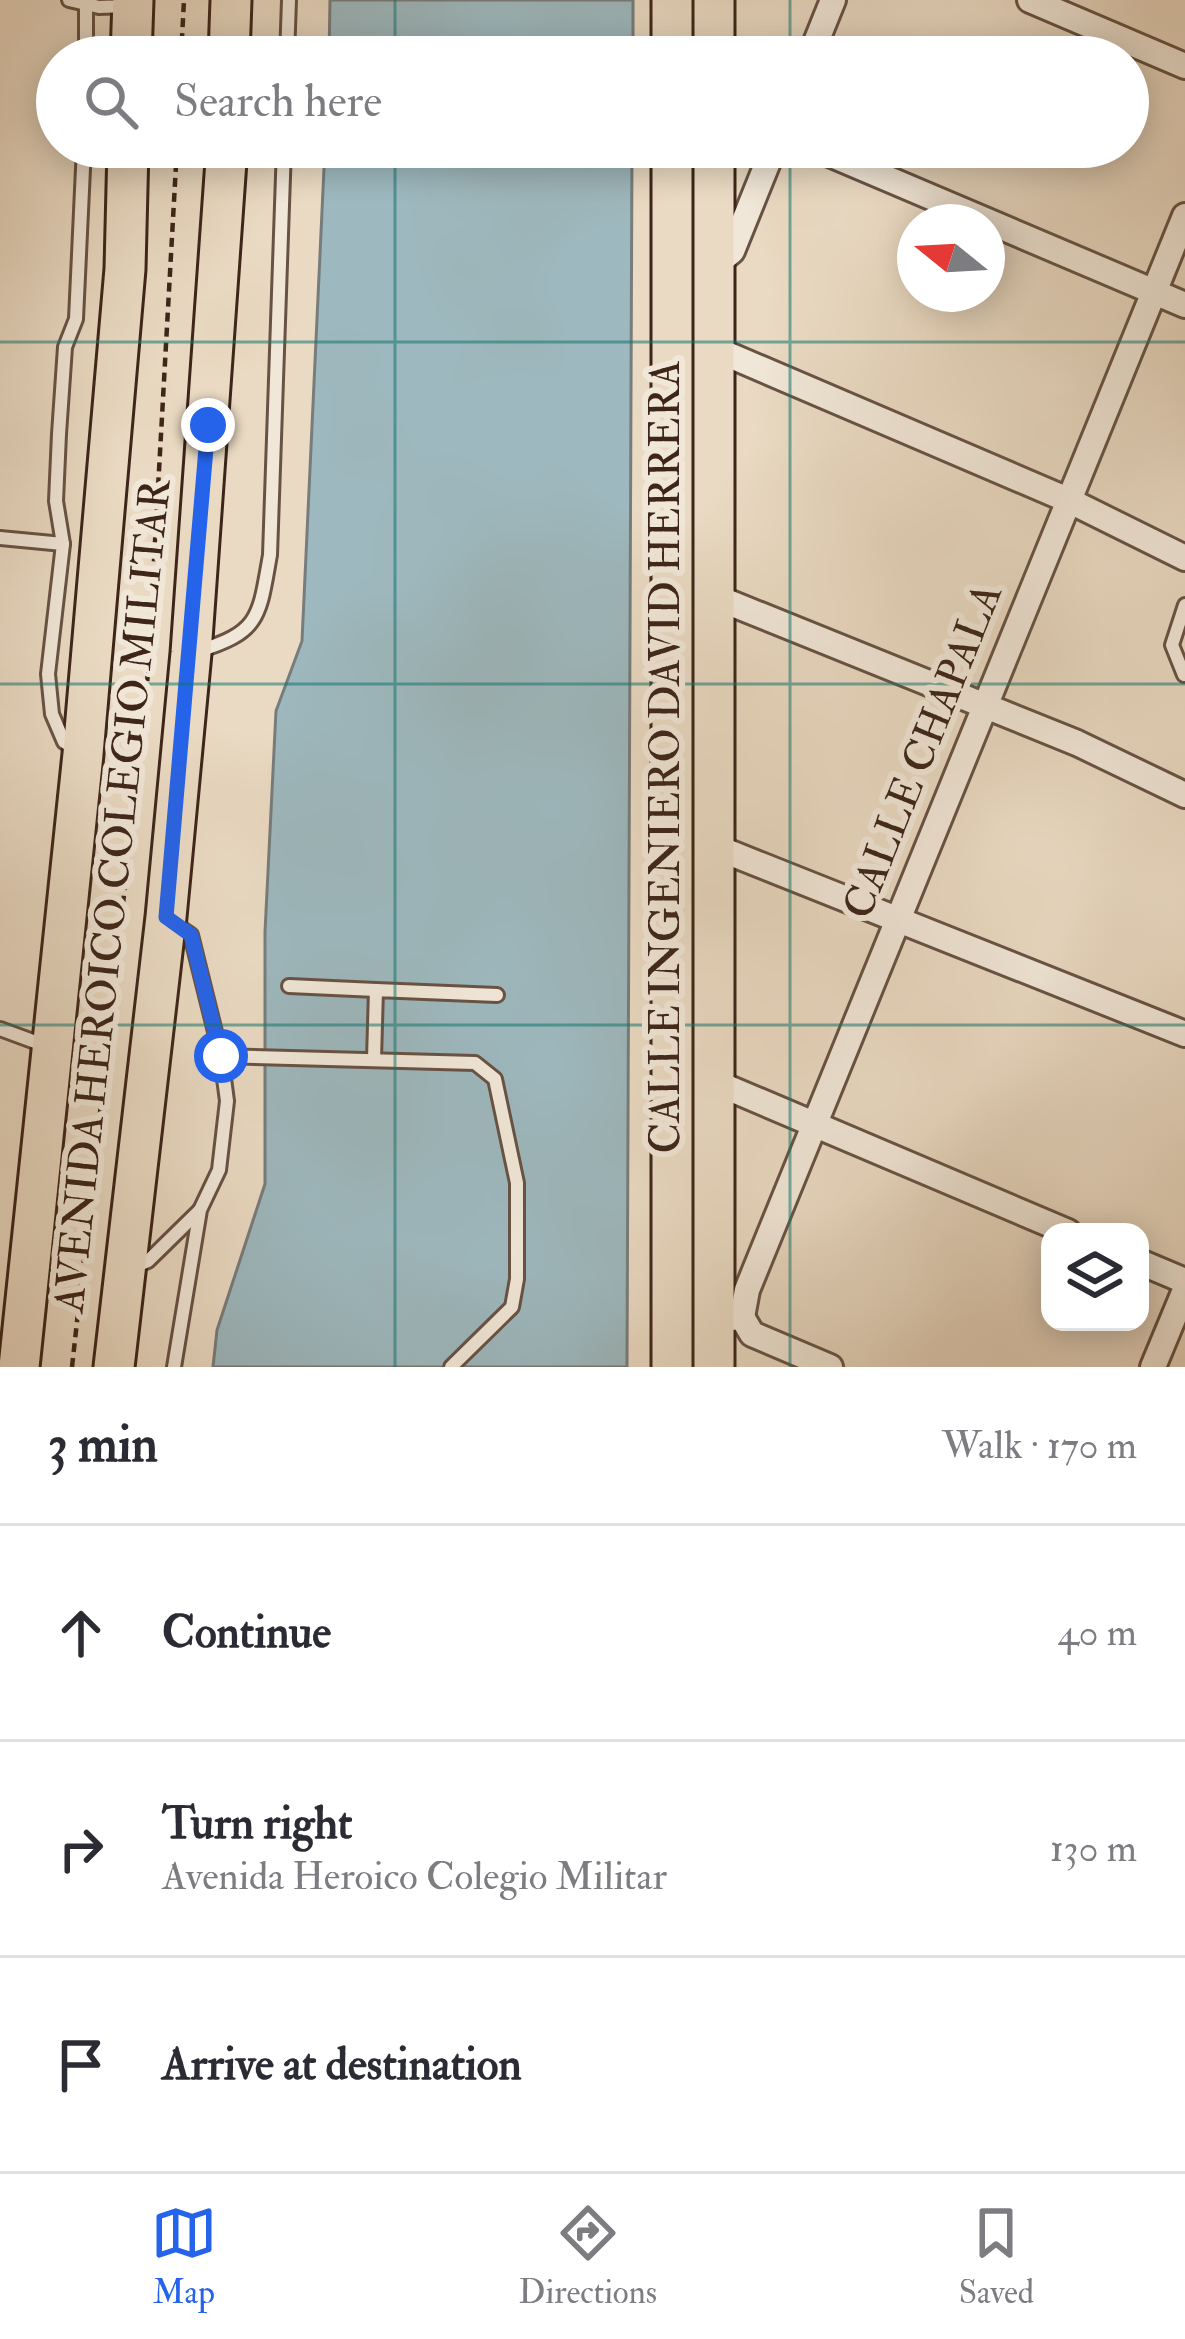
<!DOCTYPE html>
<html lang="en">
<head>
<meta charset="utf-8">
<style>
	:root { --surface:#fff; --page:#f7f7f7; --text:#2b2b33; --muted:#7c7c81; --line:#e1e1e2; --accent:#2563eb }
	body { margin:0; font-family:"IM FELL Double Pica",serif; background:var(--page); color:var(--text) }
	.controls { position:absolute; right:36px; bottom:36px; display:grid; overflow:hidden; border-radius:24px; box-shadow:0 6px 30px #0003 }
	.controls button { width:108px; height:108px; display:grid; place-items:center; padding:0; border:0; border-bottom:3px solid var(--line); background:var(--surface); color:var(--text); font:60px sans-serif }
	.compass { position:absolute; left:897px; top:204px; width:108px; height:108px; border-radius:50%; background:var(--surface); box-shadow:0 6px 30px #0003; rotate:288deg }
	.stop { position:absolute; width:36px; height:36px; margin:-27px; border:9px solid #2563eb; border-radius:50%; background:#fff }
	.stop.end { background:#2563eb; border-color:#fff; box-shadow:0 3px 12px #0008 }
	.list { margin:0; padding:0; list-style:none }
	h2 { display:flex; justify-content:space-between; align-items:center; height:156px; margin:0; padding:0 48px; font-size:51px }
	h2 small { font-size:39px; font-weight:400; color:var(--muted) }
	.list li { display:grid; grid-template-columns:78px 1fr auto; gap:36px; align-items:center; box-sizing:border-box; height:216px; padding:0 48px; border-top:3px solid var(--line) }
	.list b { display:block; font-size:45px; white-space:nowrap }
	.list p { margin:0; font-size:39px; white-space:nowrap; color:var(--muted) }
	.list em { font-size:39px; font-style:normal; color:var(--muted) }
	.icon { flex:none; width:66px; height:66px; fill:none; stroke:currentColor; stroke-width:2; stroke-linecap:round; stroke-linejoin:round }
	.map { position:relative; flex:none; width:1185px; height:1367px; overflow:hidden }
	.search { position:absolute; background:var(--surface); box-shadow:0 6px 30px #0003; left:36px; right:36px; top:36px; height:132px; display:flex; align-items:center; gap:30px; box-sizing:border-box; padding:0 42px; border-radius:66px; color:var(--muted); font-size:45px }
	.sheet { height:804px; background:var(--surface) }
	nav { display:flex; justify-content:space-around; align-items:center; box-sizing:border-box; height:168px; border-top:3px solid var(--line); background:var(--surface); font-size:33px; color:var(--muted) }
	nav a { display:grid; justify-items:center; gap:6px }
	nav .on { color:var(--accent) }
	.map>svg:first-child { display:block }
	.water { fill:#9db8be; stroke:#777d7c; stroke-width:3 }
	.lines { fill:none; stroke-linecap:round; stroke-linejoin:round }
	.service-casing { stroke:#685244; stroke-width:18 }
	.minor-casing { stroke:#685244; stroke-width:30 }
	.primary-casing { stroke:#3d2519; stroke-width:45 }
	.path { stroke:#3d2519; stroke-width:4.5; stroke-dasharray:9 6; stroke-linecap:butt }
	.service { stroke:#f1e7d8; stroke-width:12 }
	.minor { stroke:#f1e7d8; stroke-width:24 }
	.primary { stroke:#eadac3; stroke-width:39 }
	.route { stroke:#2563eb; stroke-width:15 }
	.grid { fill:none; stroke:#0f766e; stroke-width:3; stroke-opacity:0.55 }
	.labels { text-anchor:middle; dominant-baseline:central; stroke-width:12; stroke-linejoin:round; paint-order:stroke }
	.street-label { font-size:42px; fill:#3d2519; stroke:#f1e7d8 }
</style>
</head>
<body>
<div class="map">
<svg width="1185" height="1367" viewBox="0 0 1185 1367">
	<rect width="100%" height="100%" fill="#eadac3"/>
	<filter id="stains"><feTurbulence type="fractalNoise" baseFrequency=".00167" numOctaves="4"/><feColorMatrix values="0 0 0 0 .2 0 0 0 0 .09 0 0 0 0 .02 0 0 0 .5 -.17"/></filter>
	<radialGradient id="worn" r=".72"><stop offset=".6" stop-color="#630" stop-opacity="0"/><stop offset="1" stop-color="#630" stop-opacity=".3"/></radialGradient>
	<g class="water">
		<path d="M330,0H633V57H329Z"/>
		<path d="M325,147H632L627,1367H213L217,1330L265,1184V932L276,711L302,641Z"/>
	</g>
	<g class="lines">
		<defs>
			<g id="service">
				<path d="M69,0L99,7L127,6"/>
				<path d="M86,3V57"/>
				<path d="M287,57L289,0"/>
				<path d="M0,538L63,544"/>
				<path d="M198,651C261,632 259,616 270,555L284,147"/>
				<path d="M1184,675L1172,645L1185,605"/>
				<path d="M77,750L64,742L52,714L48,674L63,544L56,501L59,434L65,347L76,319L84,147"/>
				<path d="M172,922L191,935L221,1056L227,1101L219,1170L200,1210L174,1367"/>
				<path d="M289,986L376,990"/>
				<path d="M0,1029L49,1047"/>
				<path d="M221,1056L475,1063L495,1079L517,1183V1279L512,1307L451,1367"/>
				<path d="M374,1059L376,990L497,995"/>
				<path d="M134,1267L148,1261L199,1211"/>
			</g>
			<g id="minor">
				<path d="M1030,0L1185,66"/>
				<path d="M810,57L833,0"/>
				<path d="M813,147L1185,305"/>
				<path d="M714,266L732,251L774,147"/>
				<path d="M713,354L729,355L1068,500L1185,558"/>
				<path d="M713,596L1077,743L1185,795"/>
				<path d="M714,852H728L1185,1034"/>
				<path d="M715,1087L731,1089L1068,1232"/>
				<path d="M1140,1262L1185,1281"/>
				<path d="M742,1317L747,1290L1185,216"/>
				<path d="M728,1318L742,1317L752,1334L830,1367"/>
				<path d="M1153,1367L1185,1290"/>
			</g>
			<g id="primary">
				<path d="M672,0V57"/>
				<path d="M131,57L133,0"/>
				<path d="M229,57L231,0"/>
				<path d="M714,57V0"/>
				<path d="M672,147V1367"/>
				<path d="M19,1367L83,754L125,269L128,147"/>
				<path d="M114,1367L166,917L191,653L227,147"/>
				<path d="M714,1367V147"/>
			</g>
		</defs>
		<use href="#service" class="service-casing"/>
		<use href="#minor" class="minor-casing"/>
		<use href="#primary" class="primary-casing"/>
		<g class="path">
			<path d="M181,57L184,0"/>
			<path d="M72,1367L147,686L177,147"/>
		</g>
		<use href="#service" class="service"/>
		<use href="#minor" class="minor"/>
		<use href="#primary" class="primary"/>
	</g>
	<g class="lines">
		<path class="route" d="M208,425L166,917L191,935L221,1056"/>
	</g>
	<path class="grid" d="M395,0V57M790,0V57M395,147V1367M790,147V1367M0,342H1185M0,684H1185M0,1025H1185"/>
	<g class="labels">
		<g class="street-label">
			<text transform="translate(923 751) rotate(-68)">CALLE CHAPALA</text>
			<text transform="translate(666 757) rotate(-90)">CALLE INGENIERO DAVID HERRERA</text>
			<text transform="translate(113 896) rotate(-84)">AVENIDA HEROICO COLEGIO MILITAR</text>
		</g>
	</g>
	<rect width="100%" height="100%" filter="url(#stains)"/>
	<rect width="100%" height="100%" fill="url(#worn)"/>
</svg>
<div class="controls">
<button><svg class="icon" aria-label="layers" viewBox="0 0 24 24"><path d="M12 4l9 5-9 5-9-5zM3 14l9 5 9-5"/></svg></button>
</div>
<svg class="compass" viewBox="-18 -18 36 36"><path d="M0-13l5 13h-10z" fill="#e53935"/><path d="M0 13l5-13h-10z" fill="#7c7c81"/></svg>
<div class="stop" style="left:221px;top:1056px"></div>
<div class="stop end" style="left:208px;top:425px"></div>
<div class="search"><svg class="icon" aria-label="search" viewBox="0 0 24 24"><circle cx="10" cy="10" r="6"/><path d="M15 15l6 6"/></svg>Search here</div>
</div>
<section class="sheet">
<h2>3 min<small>Walk · 170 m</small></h2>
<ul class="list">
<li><svg class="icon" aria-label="ahead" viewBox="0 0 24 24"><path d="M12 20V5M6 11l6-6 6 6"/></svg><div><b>Continue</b></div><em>40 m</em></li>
<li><svg class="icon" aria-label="right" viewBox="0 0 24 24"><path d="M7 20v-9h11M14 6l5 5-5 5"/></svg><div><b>Turn right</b><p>Avenida Heroico Colegio Militar</p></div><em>130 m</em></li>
<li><svg class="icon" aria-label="arrive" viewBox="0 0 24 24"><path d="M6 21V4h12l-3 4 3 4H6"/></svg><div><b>Arrive at destination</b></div></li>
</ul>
</section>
<nav>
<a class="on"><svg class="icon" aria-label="map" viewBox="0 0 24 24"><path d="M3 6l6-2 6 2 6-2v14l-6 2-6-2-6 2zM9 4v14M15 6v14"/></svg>Map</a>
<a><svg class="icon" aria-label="directions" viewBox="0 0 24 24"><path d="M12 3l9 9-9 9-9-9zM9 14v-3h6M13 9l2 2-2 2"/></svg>Directions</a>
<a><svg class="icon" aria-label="saved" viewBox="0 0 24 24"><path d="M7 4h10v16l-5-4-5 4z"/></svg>Saved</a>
</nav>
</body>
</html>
